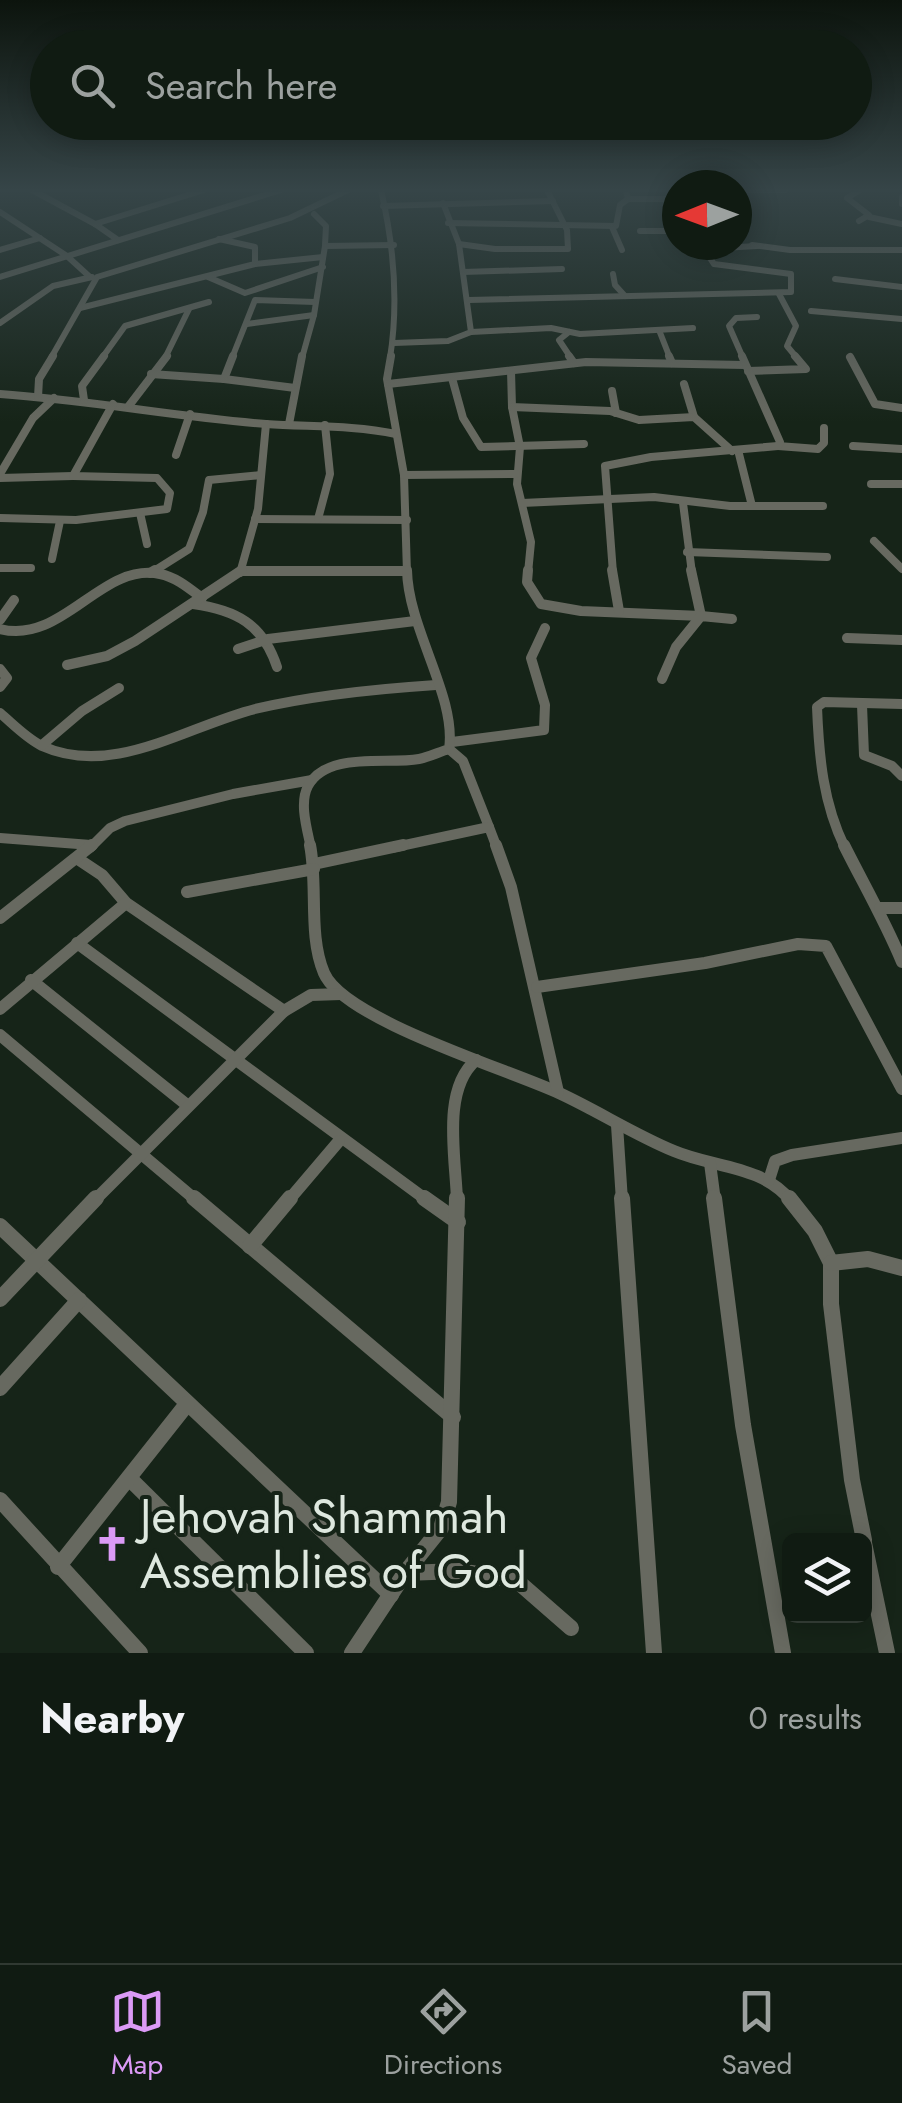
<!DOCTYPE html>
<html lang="en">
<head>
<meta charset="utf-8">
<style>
	:root { --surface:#101b12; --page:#1e2820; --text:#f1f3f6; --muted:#9ca19f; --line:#303932; --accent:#db9af6 }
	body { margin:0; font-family:Jost,sans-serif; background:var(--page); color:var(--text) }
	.controls { position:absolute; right:30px; bottom:30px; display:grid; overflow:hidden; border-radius:15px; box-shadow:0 5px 25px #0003 }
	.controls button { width:90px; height:90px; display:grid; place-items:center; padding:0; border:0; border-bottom:2px solid var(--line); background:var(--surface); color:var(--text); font:50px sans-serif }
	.compass { position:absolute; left:662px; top:170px; width:90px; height:90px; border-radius:50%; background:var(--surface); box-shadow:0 5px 25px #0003; rotate:269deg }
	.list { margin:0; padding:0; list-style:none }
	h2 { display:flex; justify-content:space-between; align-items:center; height:130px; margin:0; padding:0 40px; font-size:42px }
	h2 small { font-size:32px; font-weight:400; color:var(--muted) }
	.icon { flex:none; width:55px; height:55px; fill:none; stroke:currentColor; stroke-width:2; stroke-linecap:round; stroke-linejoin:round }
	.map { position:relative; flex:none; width:902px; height:1653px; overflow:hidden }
	.search { position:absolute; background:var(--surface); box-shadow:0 5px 25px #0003; left:30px; right:30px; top:30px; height:110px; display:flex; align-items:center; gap:25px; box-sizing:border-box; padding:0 35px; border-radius:55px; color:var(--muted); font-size:38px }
	.sheet { height:310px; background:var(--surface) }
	nav { display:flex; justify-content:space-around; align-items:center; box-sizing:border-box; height:140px; border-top:2px solid var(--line); background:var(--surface); font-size:28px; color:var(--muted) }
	nav a { display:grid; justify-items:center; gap:5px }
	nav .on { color:var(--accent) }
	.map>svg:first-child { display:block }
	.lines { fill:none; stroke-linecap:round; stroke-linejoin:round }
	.minor-far4 { stroke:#676960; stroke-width:6 }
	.minor-far3 { stroke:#676960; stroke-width:8 }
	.minor-far2 { stroke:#676960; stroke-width:10 }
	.minor-far1 { stroke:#676960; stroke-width:12 }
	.minor { stroke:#676960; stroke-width:16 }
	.labels { text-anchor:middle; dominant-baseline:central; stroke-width:8; stroke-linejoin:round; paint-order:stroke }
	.near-poi-label { font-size:48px; fill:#dee8df; stroke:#162418; text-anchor:start }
</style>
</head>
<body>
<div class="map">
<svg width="902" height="1653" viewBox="0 0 902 1653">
	<rect width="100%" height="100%" fill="#162418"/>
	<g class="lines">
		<g class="minor-far4">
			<path d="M32,190L95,224"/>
			<path d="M381,190C394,246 399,301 390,358"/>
			<path d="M741,190H786"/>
			<path d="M902,197V204"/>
			<path d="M628,199H677"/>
			<path d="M383,206L553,201"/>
			<path d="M737,209L744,223"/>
			<path d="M0,212L67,256L90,277"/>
			<path d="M314,214L326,226L325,245"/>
			<path d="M869,217L902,224"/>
			<path d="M859,221L869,215L847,198L860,190"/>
			<path d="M448,223L616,226L620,205L628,199L626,190"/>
			<path d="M612,227L622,250"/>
			<path d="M640,231H677"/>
			<path d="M118,240L95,224L204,190"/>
			<path d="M459,244L495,249H568L567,230L547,190"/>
			<path d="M752,245L790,250H902"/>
			<path d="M0,250L40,238"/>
			<path d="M255,264L323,257"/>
			<path d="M463,272L562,269"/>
			<path d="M613,274L615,285L625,296"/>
			<path d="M0,277L281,190"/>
			<path d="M208,277L245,293L323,267"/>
			<path d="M835,279L902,287"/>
			<path d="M779,294L796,326L787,346L797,358"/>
			<path d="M469,300L791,292V274L714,264L704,249L757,246"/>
			<path d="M80,308L255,264V247L219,239"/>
			<path d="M811,311L902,319"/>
			<path d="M0,323L53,286L92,277"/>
			<path d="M247,324L314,315"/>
			<path d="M659,330L670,358"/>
			<path d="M471,332L551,328L580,334L693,328"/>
			<path d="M569,332L559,340L571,358"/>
			<path d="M394,343L448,341L471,332L459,244L443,203"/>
			<path d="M51,358L97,277L290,218L348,190"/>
			<path d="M102,358L125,326L209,302"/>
			<path d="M165,358L189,309"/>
			<path d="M232,358L255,300L315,302"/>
			<path d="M302,358L314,315L325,246L394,245"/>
			<path d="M743,358L729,326L736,318L757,317"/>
		</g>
		<g class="minor-far3">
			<path d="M233,356L224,379L295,388"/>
			<path d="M391,356L387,379L404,475L407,573"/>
			<path d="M569,356L574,363"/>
			<path d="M669,356L672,363"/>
			<path d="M850,357L875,404L902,408"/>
			<path d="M511,371L512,407L520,447L517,484L531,542L528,573"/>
			<path d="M748,371L806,369L795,356"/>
			<path d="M151,374L224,379"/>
			<path d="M452,378L463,418L481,447L584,444"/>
			<path d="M388,384L586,362L745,365"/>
			<path d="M684,384L694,417"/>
			<path d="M612,391L616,413"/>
			<path d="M0,394C89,400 177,417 266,424C310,427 353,425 396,434"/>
			<path d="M38,397L39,379L53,356"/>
			<path d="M84,400L82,386L104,356"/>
			<path d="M128,407L167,356"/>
			<path d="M512,407L610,411L639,420L694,417L732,451"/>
			<path d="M289,424L302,356"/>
			<path d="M778,446L818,449L824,443V428"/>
			<path d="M853,446L902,449"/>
			<path d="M738,450L752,506"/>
			<path d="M176,455L190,414"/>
			<path d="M0,474L33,418L54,398"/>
			<path d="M404,475L516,474"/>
			<path d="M0,478L73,476"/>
			<path d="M871,484H902"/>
			<path d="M522,503L654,497L730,506H823"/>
			<path d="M683,503L692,573"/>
			<path d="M140,513L147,544"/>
			<path d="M0,518L76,520L167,509L170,493L157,478L73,476L113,404"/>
			<path d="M255,519L407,520"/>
			<path d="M318,519L330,474L325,425"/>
			<path d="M874,541L902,569"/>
			<path d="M687,552L827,557"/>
			<path d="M52,559L60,521"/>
			<path d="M0,568H31"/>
			<path d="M242,571H406"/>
			<path d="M151,573L189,549L203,512L209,480L261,475"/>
			<path d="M240,573L258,509L266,424"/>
			<path d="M613,573L605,466L651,457L778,446L780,442L742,356"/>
		</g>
		<g class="minor-far2">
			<path d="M528,570L527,582L541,604L581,611L701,616L691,570"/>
			<path d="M612,570L619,611"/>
			<path d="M242,571H406"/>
			<path d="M150,573L155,570"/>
			<path d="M193,604C236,610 263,624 277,667"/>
			<path d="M0,620L14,600"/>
			<path d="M0,629C63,645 101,562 160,574C176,577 190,589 202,598"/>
			<path d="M847,638L902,640"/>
			<path d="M238,649L268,639L415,621"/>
			<path d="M67,665L107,656L135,641L242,570"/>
			<path d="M0,669L7,678L0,687"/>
			<path d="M662,679L676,647L701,616L732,619"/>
			<path d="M862,705L864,755L892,766L902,776"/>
			<path d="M0,713C13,724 26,738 42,746C113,778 187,726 255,709C314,695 375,689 436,685"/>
			<path d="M452,742L544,730L545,705L531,658L545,628"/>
			<path d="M42,745L82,711L119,688"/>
			<path d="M449,749L463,761L489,827"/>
			<path d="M0,838L91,845"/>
			<path d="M90,848L110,828L125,821L233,794L312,780"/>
			<path d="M311,848C307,829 299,803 308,786C327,751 387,765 419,759C429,757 439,752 449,749C457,697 408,629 407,570"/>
			<path d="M391,848L489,827L497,848"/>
			<path d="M845,848C823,803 819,757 817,707L824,702L902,704"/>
		</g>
		<g class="minor-far1">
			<path d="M310,845C318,885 308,936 324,973C344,1020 510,1070 559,1093C598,1111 635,1135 674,1151C714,1168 762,1165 791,1201"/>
			<path d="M496,845L511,887L558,1092"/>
			<path d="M844,845C864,885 885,921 902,962"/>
			<path d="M78,859L102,875L126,903L284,1011"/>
			<path d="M314,864L403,845"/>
			<path d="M187,892L314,869"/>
			<path d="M880,908H902"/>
			<path d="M0,918L92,845"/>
			<path d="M77,943L428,1201"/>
			<path d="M31,980L187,1105"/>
			<path d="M537,987L705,963L798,944L826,946L902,1089"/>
			<path d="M0,1009L126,903"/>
			<path d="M0,1035L197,1201"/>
			<path d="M617,1125L622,1201"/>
			<path d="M710,1163L715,1201"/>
			<path d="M769,1180L775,1161L792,1155L902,1138"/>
			<path d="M94,1201L284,1011L311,995L341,994"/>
			<path d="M288,1201L339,1141"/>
			<path d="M457,1201C456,1159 441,1090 476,1060"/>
		</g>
		<g class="minor">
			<path d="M194,1198L453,1417"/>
			<path d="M424,1198L458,1222"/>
			<path d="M622,1198L654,1653"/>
			<path d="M714,1198L743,1425L783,1653"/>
			<path d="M789,1198L815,1231L831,1263V1304L852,1480L864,1540"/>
			<path d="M0,1226L391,1595"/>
			<path d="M250,1246L290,1198"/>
			<path d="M831,1263L868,1259L902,1268"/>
			<path d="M0,1299L96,1198"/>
			<path d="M0,1388L79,1300"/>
			<path d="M129,1478L306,1653"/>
			<path d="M0,1500L140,1653"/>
			<path d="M864,1543L887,1653"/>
			<path d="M58,1567L187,1404"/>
			<path d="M405,1573L459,1571L516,1580L571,1628"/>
			<path d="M352,1653L405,1573L441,1528L449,1502L457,1198"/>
		</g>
	</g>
	<linearGradient id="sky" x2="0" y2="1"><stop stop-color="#0c140d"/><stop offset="0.45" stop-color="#364548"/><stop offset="1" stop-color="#364548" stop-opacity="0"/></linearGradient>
	<rect width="902" height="422" fill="url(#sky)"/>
	<defs>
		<symbol id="church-bare" viewBox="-9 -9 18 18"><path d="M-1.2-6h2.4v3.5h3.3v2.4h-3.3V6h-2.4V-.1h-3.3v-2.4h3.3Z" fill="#db9af6" stroke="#162418" stroke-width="2.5" paint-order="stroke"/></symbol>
	</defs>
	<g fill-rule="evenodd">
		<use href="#church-bare" x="87" y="1519" width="50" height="50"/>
	</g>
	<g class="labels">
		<g class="near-poi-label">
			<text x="140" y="1516">Jehovah Shammah<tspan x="140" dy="55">Assemblies of God</tspan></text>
		</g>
	</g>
</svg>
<div class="controls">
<button><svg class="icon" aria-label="layers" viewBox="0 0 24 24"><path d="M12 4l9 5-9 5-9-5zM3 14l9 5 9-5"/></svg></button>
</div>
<svg class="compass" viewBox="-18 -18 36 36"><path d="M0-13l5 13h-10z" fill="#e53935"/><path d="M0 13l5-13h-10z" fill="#9ca19f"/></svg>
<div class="search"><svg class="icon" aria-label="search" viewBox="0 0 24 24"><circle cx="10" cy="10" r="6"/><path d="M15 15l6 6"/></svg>Search here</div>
</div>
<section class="sheet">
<h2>Nearby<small>0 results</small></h2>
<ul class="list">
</ul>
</section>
<nav>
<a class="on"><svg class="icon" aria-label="map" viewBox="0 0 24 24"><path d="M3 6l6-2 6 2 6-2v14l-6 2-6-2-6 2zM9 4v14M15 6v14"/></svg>Map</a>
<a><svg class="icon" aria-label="directions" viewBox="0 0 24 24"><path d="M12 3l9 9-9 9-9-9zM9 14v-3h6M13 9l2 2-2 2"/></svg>Directions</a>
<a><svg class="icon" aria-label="saved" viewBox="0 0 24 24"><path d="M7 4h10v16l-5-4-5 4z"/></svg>Saved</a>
</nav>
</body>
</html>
